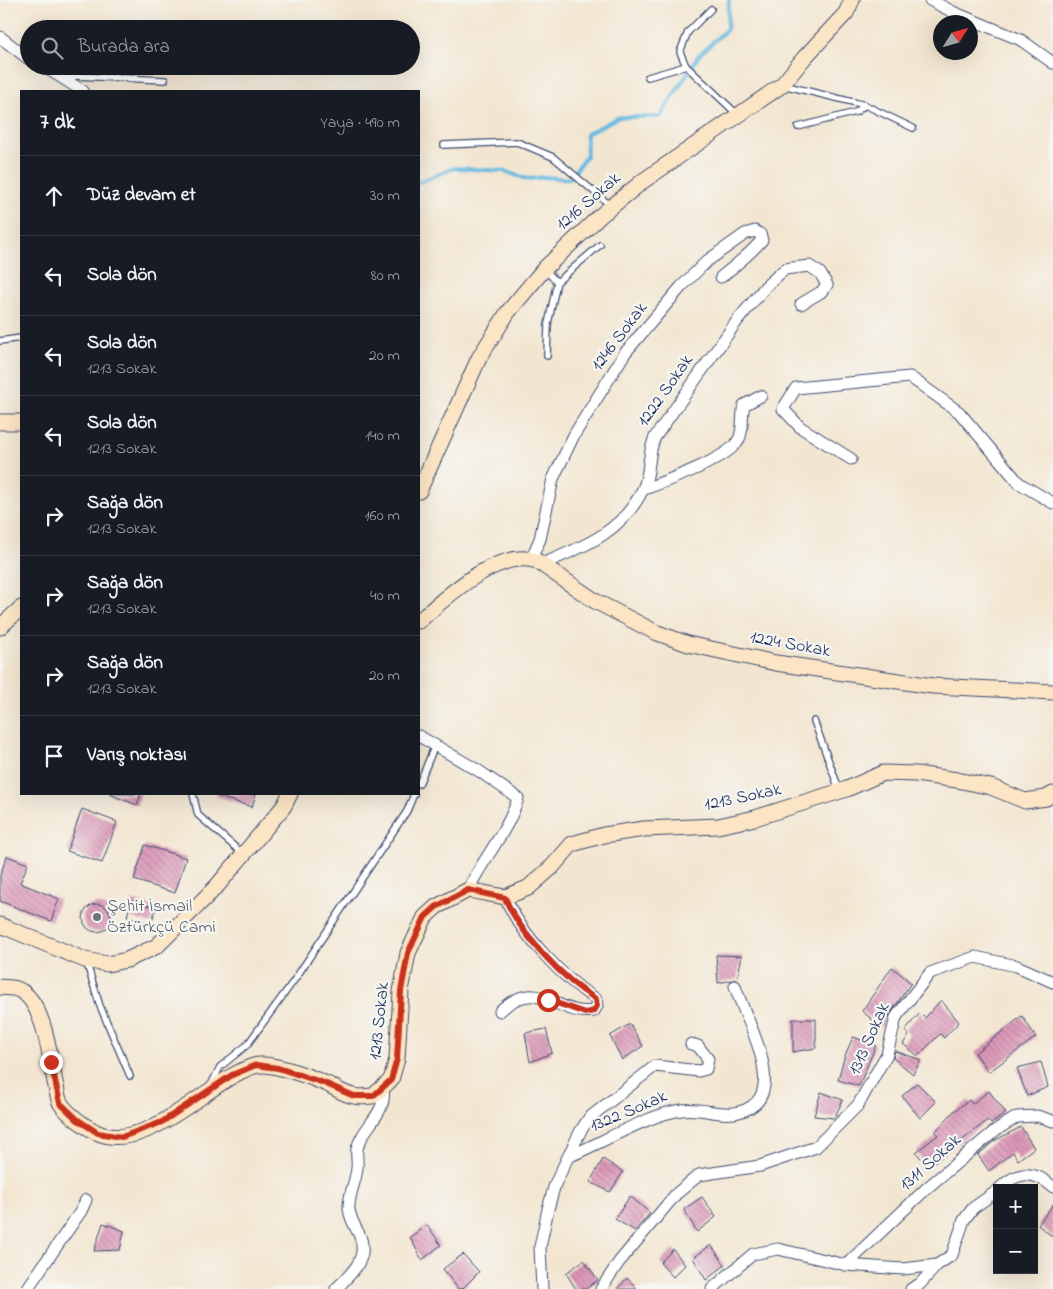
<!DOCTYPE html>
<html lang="tr">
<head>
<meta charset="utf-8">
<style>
	:root { --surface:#171b24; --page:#20242c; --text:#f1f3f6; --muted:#9ea1a6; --line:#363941 }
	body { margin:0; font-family:"Indie Flower",sans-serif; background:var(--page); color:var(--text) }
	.controls { position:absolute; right:15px; bottom:15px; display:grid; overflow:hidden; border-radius:0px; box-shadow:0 5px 20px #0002 }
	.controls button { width:45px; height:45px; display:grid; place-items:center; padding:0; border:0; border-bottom:1px solid var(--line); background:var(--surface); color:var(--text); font:25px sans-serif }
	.compass { position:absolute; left:933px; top:15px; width:45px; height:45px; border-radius:50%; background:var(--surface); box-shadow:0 5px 20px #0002; rotate:53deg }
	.stop { position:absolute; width:15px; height:15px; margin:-11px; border:4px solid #c8321e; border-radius:50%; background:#fff }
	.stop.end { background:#c8321e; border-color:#fff; box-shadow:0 1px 5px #0008 }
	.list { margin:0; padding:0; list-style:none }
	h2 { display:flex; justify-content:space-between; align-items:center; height:65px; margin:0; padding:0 20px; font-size:21px }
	h2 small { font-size:16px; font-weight:400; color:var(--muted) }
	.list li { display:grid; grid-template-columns:32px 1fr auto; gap:15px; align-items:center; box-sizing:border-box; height:80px; padding:0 20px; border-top:1px solid var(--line) }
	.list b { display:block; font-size:19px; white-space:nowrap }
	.list p { margin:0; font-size:16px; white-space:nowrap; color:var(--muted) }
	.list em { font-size:16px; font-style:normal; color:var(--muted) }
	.icon { flex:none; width:28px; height:28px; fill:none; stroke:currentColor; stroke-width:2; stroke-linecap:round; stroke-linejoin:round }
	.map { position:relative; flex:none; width:1053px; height:1289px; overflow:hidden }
	.search { position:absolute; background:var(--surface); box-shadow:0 5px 20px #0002; left:20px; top:20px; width:400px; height:55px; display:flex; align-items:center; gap:12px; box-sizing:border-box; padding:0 18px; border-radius:28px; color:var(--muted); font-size:19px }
	.panel { position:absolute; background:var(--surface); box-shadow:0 5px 20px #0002; left:20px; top:90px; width:400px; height:705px; border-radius:0px }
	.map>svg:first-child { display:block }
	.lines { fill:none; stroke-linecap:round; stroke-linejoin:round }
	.stream { stroke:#65b9e1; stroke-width:4 }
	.building { fill:url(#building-back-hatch) }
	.lane-casing { stroke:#3b4a6f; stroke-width:8 }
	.street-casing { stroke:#3b4a6f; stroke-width:13 }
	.secondary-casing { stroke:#3b4a6f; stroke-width:17 }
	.lane { stroke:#fff; stroke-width:5.5 }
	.street { stroke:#fff; stroke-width:11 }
	.secondary { stroke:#fce5c4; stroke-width:15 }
	.route { stroke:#c8321e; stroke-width:6 }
	.worship-dot { fill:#6b7280; stroke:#f6f6f2; stroke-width:2 }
	.labels { text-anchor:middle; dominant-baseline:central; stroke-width:4.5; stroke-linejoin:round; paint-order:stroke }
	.street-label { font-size:18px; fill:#1b2f5e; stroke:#f6f6f2 }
	.worship-label { font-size:18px; fill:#5b616d; stroke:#f6f6f2; text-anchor:start }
</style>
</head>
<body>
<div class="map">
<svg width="1053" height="1289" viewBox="0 0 1053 1289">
	<defs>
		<pattern id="building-back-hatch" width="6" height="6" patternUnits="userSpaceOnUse" patternTransform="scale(1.25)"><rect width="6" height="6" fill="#db94b5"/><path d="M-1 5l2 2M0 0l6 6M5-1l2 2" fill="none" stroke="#b17996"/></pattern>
	</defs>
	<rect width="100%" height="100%" fill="#f6f6f2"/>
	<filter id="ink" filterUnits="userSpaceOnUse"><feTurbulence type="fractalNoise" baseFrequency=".02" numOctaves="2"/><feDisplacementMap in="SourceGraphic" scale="10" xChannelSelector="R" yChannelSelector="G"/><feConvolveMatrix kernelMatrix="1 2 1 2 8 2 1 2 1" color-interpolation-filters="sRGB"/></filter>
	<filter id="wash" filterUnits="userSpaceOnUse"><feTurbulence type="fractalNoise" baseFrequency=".0096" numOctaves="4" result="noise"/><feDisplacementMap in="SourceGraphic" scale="20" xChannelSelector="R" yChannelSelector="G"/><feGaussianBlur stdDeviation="1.12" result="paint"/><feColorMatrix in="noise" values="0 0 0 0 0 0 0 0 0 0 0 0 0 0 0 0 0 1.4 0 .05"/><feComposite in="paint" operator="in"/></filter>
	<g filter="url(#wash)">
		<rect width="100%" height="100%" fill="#f3e6d1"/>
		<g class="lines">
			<path class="stream" d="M419,182L454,168L504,171L527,179L546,177L569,179L587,155L586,134L619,117H660L699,55L727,29L729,0"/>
		</g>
		<g id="blocks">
			<g class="building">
				<path d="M109,794H141L137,805Z"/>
				<path d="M217,794H256L252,807L216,796Z"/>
				<path d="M82,809L117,822L102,863L67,851Z"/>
				<path d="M145,845L186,858L175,893L134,880Z"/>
				<path d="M7,856L28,864L20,883L59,899L51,921L0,901V875Z"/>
				<path d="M132,900L156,908L151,924L127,916Z"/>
				<circle cx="97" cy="918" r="14"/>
				<path d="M716,955L742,956L737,979L718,983Z"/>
				<path d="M892,967L911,983L881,1027L862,1011Z"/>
				<path d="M941,1000L959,1022L944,1038L940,1034L918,1056L903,1044L909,1035L905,1030L920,1013L925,1018Z"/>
				<path d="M1022,1016L1036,1037L989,1072L975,1053Z"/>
				<path d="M793,1019H816V1048L793,1052Z"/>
				<path d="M630,1024L643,1046L622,1060L610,1036Z"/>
				<path d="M546,1029L552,1053L530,1062L525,1033Z"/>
				<path d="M853,1037L876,1045L859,1086L838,1080L844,1058Z"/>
				<path d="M895,1051L921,1060L913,1074L893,1058Z"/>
				<path d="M1041,1062L1048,1087L1027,1096L1017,1068Z"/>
				<path d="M917,1083L936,1102L920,1118L902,1096Z"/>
				<path d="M989,1091L1006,1113L991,1124L988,1120L928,1167L916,1152L938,1135L935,1132L953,1112L969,1100L972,1104Z"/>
				<path d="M821,1092L843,1100L834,1118L814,1116Z"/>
				<path d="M1021,1127L1034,1148L1018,1160L1013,1152L989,1171L978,1155L994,1141Z"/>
				<path d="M603,1159L623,1172L610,1192L590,1182Z"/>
				<path d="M630,1196L650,1213L635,1231L615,1219Z"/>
				<path d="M702,1197L716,1217L697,1232L684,1209Z"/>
				<path d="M1053,1204V1237L1038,1225Z"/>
				<path d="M103,1223L124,1231L120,1250L94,1251Z"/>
				<path d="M427,1225L441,1245L422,1260L410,1237Z"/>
				<path d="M711,1245L725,1265L706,1280L693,1258Z"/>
				<path d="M673,1249L685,1265L673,1277L660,1263Z"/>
				<path d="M463,1254L479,1272L462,1289H458L443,1269Z"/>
				<path d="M584,1260L598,1280L586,1289H576L566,1273Z"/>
				<path d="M627,1278L638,1289H617Z"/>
			</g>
		</g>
	</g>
	<g filter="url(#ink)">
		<use href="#blocks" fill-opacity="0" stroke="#3b4a6f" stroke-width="1"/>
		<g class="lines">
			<defs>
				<g id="lane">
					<path d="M711,9L688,32L680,52L686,66L738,115"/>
					<path d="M648,77L686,66"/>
					<path d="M65,79L76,76L165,80"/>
					<path d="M783,85L865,105L913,128"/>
					<path d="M798,127L856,112L865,105"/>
					<path d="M444,145L517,142L553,157L611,206"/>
					<path d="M544,269L557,282"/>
					<path d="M0,341L21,338"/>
					<path d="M547,356L548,324L557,282L600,245"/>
					<path d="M814,721L839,789"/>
					<path d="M419,784L435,745"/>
					<path d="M193,794L198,815L243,854"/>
					<path d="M86,961L100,1006L130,1076"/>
					<path d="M211,1085L220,1067L247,1045L295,979L407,811L414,794"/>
				</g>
				<g id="street">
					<path d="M930,0L953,12L1021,40L1053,63"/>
					<path d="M0,37L29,59"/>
					<path d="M43,66L83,91"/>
					<path d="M851,459L800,427L783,409L796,388L910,377L959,412L1019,483L1053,503"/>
					<path d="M644,489C664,482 731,458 739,439C744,429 741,416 744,405L761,396"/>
					<path d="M531,559L540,539L553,479L574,435L625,353L681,287L707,261L745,234L755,231L760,234L762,240C749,255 736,265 721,277"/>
					<path d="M542,564C583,547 623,532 643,489C651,473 647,454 655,437L737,321L766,286L785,269L809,266L820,273L827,285L821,292L801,304"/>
					<path d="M419,736L479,771L518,798C508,832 483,858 468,890"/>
					<path d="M500,1011C539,974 556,1017 594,1011L597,1006L596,999C563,979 520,933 505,897"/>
					<path d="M570,1156C601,1143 652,1113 682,1110C701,1107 722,1117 739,1112C794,1098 744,1018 735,986"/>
					<path d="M1000,1188C1018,1171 1034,1170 1053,1187"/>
					<path d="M846,1265L928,1187L996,1130L1017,1117L1037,1116L1053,1121"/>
					<path d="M27,1289L81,1211L86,1200"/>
					<path d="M336,1289C352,1273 370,1258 359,1234C355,1227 350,1218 349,1209C348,1195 356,1182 357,1168C358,1162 356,1155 357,1149C362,1126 388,1114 383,1088"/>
					<path d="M542,1289L540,1247L548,1209L555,1184L580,1132L589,1118L655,1066L699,1071L706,1069L708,1059L698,1046L691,1044"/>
					<path d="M601,1289L619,1262L676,1194L699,1175L760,1166L816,1147L858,1105L887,1054L896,1017L930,973L975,957L1017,966L1053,982"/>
					<path d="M712,1289L753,1254L778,1249L846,1265L903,1269L937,1265"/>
					<path d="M911,1289L920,1284L937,1265L952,1255L964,1220L973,1208L997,1191"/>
				</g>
				<g id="secondary">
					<path d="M0,422H21"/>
					<path d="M419,491L479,358L508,312L544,269L600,216L643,181L782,85L804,58L846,13L852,0"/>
					<path d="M419,621C446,597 498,548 537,561L595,601L655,632L688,644L776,663L933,686L1053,692"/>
					<path d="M0,627L21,608"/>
					<path d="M0,925L85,960L107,964L127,960L157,946L217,886L284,806L290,794"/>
					<path d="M0,987C5,988 14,987 19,990C44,1001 50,1057 55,1082C57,1088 57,1098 61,1104C69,1115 84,1126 96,1132C147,1156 208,1080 254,1066C270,1061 311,1077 327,1084C335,1088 345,1095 354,1096C360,1098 367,1096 373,1096L391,1080L397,1059L401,991L408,953L425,917L436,907L468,890L505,897L528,888L552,867L572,844L604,835L644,829L718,826L755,818L847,789L883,773L916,774L957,780L991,787L1025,801L1046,798L1053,794"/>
				</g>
			</defs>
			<use href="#lane" class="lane-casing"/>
			<use href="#street" class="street-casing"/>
			<use href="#secondary" class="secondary-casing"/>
			<use href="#lane" class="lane"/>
			<use href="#street" class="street"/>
			<use href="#secondary" class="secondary"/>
		</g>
	</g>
	<g class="lines" filter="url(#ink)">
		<path class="route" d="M51,1062L60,1103L78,1120L98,1133L122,1137L162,1122L232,1075L256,1065L278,1068L324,1083L354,1096H373L391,1080L397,1059L401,991L408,953L425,917L436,907L468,890L505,898C520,933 562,979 596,999L597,1006L594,1011L585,1013L548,1000"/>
	</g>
	<circle class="worship-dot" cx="97" cy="917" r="5"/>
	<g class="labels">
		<g class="street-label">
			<text transform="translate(589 202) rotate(-41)">1216 Sokak</text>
			<text transform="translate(620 337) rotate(-53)">1246 Sokak</text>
			<text transform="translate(666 391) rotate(-55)">1222 Sokak</text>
			<text transform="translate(790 645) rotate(10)">1224 Sokak</text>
			<text transform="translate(743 798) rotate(-12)">1213 Sokak</text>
			<text transform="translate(380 1021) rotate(-84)">1213 Sokak</text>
			<text transform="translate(870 1039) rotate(-66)">1313 Sokak</text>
			<text transform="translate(629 1112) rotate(-23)">1322 Sokak</text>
			<text transform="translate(931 1163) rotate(-42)">1311 Sokak</text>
		</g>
		<g class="worship-label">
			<text x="107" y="907">Şehit İsmail<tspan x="107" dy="21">Öztürkçü Cami</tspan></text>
		</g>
	</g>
</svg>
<div class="controls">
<button>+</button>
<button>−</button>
</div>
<svg class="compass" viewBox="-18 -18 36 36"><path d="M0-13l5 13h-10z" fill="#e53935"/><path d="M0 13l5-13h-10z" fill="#9ea1a6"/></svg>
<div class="stop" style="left:548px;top:1000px"></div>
<div class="stop end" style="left:51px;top:1062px"></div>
<div class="search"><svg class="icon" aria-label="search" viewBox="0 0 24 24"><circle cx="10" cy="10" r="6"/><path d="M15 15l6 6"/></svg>Burada ara</div>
<section class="panel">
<h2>7 dk<small>Yaya · 490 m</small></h2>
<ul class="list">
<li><svg class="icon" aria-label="ahead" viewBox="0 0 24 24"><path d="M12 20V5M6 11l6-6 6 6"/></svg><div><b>Düz devam et</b></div><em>30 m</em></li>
<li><svg class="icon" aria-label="left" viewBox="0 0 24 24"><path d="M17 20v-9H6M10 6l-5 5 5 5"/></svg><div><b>Sola dön</b></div><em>80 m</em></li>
<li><svg class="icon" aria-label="left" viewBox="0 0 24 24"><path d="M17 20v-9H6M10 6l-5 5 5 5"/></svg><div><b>Sola dön</b><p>1213 Sokak</p></div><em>20 m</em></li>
<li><svg class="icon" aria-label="left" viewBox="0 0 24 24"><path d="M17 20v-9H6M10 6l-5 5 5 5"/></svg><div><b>Sola dön</b><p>1213 Sokak</p></div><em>140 m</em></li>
<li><svg class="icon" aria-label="right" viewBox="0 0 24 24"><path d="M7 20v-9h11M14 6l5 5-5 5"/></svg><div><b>Sağa dön</b><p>1213 Sokak</p></div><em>160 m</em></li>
<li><svg class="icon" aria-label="right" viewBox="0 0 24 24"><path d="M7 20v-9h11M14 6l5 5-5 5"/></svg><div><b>Sağa dön</b><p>1213 Sokak</p></div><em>40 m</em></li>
<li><svg class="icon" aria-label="right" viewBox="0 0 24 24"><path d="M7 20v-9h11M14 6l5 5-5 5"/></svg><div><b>Sağa dön</b><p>1213 Sokak</p></div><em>20 m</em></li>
<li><svg class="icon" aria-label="arrive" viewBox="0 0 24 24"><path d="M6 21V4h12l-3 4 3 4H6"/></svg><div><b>Varış noktası</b></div></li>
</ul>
</section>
</div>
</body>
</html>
